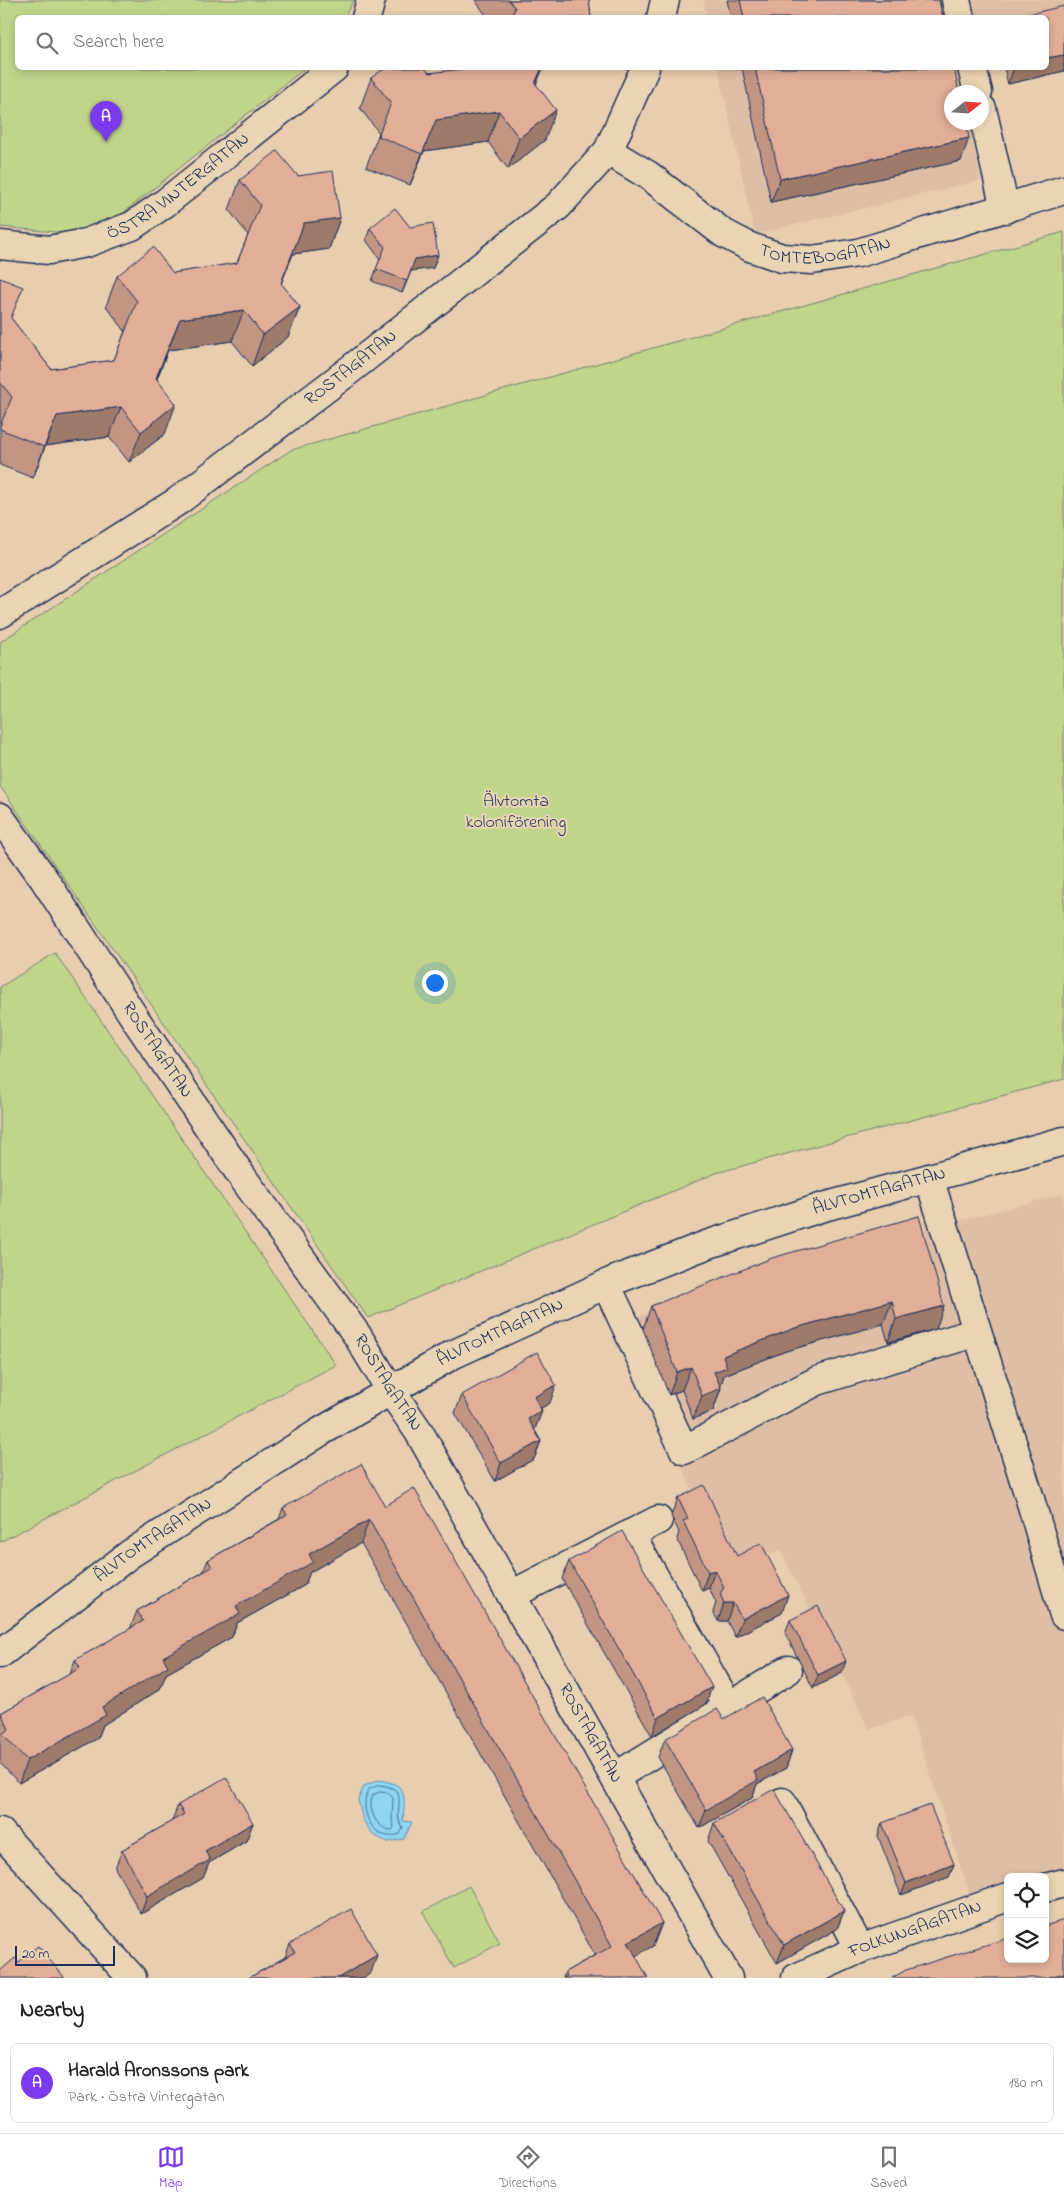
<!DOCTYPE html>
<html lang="en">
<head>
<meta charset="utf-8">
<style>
	:root { --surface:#fff; --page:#f6f6f6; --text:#202124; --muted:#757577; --line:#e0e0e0; --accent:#7c3aed }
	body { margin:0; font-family:"Indie Flower",sans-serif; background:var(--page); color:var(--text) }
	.controls { position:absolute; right:15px; bottom:15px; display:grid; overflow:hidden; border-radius:8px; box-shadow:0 2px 8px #0003 }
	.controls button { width:45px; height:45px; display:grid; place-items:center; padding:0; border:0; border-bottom:1px solid var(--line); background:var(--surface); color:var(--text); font:25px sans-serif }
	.compass { position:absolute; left:944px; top:85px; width:45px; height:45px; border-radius:50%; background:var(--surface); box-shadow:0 2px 8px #0003; rotate:73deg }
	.scale { position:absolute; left:15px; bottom:12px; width:100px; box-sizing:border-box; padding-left:5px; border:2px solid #1b2f5e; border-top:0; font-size:14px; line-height:18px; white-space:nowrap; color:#1b2f5e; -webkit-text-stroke:4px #e9d4b3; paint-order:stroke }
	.you { position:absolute; left:434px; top:982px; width:18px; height:18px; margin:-12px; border:4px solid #fff; border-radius:50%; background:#1a73e8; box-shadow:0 0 0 8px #1a73e833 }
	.badge { display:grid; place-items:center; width:32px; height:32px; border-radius:50%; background:var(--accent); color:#fff; font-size:16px; font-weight:700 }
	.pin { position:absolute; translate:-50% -41px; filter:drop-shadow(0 1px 2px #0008) }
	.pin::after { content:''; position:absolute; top:26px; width:18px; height:15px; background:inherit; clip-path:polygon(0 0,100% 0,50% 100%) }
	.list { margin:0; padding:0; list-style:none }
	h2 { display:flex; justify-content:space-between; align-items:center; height:65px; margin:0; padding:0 20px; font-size:21px }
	h2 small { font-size:16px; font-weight:400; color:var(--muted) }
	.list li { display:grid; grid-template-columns:32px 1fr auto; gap:15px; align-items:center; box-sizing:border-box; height:80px; margin:0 10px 10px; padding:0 10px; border:1px solid var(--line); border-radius:8px }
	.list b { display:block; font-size:19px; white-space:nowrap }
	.list p { margin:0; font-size:16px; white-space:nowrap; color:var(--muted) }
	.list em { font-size:16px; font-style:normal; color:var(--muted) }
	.icon { flex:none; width:28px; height:28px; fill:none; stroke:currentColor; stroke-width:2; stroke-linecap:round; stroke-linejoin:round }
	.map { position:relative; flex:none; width:1064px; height:1978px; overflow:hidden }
	.search { position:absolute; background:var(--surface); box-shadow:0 2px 8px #0003; left:15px; right:15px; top:15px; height:55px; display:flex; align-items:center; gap:12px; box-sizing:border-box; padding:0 18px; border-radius:8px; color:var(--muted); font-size:19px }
	.sheet { height:155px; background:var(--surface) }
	nav { display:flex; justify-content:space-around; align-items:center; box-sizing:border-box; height:70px; border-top:1px solid var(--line); background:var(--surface); font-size:14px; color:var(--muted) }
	nav a { display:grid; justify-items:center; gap:2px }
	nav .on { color:var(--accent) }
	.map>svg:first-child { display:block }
	.built { fill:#debea4 }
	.green { fill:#c0d48a; stroke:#6e8274 }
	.water { fill:#8fd4f1; stroke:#6192b6 }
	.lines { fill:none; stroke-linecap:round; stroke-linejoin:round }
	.shore { stroke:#497199; stroke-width:1 }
	.minor-casing { stroke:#1b2f5e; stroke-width:31 }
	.minor { stroke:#e9d4b3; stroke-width:28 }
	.wall { fill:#c29683; stroke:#1b2f5e }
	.shaded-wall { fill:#9e7a6a; stroke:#1b2f5e }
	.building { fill:#e2ae98; stroke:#1b2f5e }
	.labels { text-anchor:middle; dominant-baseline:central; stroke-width:4; stroke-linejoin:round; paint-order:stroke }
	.street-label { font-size:18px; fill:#1b2f5e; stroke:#e9d4b3 }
	.park-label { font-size:18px; fill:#2c4062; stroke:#e9d4b3 }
</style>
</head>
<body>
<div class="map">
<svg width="1064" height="1978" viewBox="0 0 1064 1978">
	<rect width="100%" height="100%" fill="#e8cdae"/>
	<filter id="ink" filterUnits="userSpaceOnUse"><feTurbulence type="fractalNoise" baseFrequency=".02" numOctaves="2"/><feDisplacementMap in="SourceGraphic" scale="10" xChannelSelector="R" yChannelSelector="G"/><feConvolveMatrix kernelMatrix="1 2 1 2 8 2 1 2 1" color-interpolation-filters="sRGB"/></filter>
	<g filter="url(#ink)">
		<g class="built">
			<path d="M704,0H1064V9L1019,18H707Z"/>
			<path d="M718,68H958L963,92H952V122L969,123L981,180L755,234Z"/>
			<path d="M1064,1194V1877H1008V1893L973,1904L911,1716L869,1729L780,1549L730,1574L618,1324L693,1299L763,1271Z"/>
		</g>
		<g class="green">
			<path d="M0,0H354L344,17L18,18V68H305L118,217L78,234L0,227Z"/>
			<path d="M1064,232V1079L716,1173L368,1318L0,786V642L291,450Z"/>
			<path d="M55,953L336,1365L0,1542V987Z"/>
			<path d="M469,1886L500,1943L454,1968L423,1912Z"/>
		</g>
		<path class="water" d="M379,1780C408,1784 405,1795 403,1821L412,1822L404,1839L388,1842L373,1835L363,1820L358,1800L364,1786Z"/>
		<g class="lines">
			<g class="shore">
				<path d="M379,1785C415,1788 389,1811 403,1828L400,1834C396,1835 391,1837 388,1836C368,1833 360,1806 368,1790Z"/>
				<path d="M380,1792L388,1793L393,1798L392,1819L394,1827L392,1830C377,1830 366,1808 373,1795Z"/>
			</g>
			<defs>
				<g id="minor">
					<path d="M956,0L960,18"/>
					<path d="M366,18L371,0"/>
					<path d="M661,18L665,0"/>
					<path d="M972,68L978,92"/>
					<path d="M982,109L1005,209"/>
					<path id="s1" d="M608,151L648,175L723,233L750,247L782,258L812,260L858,253L1064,190"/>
					<path id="s2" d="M0,245L49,250L86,243L132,226L165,203L334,68"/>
					<path id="s3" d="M0,614L178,501L342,376L558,206L608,151L645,68"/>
					<path id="s4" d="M0,817L44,879L140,1026L243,1178L357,1335L391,1391L419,1432L728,1978"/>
					<path d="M929,1178L1030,1499L1064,1615"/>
					<path d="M606,1284L684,1450L817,1381L977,1332"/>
					<path d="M630,1534L729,1707"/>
					<path d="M511,1595L658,1520"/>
					<path id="s5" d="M0,1654L130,1554L320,1432L452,1355L613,1281L706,1245L820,1208L1064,1141"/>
					<path d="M615,1777L788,1670"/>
					<path d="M782,1802L860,1949"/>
					<path d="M0,1832L132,1978"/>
					<path d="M1045,1888L1064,1883"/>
					<path id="s6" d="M796,1978L860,1949L1008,1897"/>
				</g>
			</defs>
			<use href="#minor" class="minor-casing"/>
			<use href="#minor" class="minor"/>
		</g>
		<g class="wall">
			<path d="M475,0H589L591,18H488Z"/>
			<path d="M727,0H939L943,18H731Z"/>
			<path d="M1064,6V71L1008,84L1004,68H1046Z"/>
			<path d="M543,68L536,84L545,140L508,169L488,142L424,151L410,185L366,167L379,133L360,108L371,78L429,73Z"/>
			<path d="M742,68H954L961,161L771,202Z"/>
			<path d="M298,176L340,218L329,249L293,254L281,284L300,307L288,337L252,366L232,341L168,350L157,379L165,434L129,462L109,437L45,446L33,478L0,465V278L11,318L51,369L114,360L125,331L106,306L117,276L173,273L237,263L248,235L229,210L240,180Z"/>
			<path d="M410,227L438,255L433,268L411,271L402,293L372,281L380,259L366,240L370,228Z"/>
			<path d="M919,1216L936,1329L888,1342L883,1324L786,1351L724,1375L720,1387L721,1388L713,1411L693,1419L682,1390L669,1395L643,1329L651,1306Z"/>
			<path d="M462,1395L550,1403L541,1408L542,1411L535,1429H534L541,1441L534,1459L495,1481L455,1413Z"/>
			<path d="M678,1498L737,1556L782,1613L735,1637L727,1621H718L713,1612L716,1603L709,1588L702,1591L677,1539L679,1532L671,1516Z"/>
			<path d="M385,1506L662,1923L653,1946L563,1978L565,1972L595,1955L361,1543L310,1572L305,1585L237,1623L232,1637L166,1674L160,1689L103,1725L98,1738L19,1783L0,1763V1716L1,1713L70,1674L75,1660L130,1629L137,1611L203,1572L208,1560L279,1519L283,1508Z"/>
			<path d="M569,1561L705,1705L652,1736L562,1579Z"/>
			<path d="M790,1620L842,1673L813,1688L785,1633Z"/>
			<path d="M724,1719L792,1750L786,1768L757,1784L752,1798L699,1828L658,1757L665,1739Z"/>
			<path d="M178,1805L253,1823L246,1841L209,1863L203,1878L141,1914L115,1868L122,1850L172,1821Z"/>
			<path d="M714,1823L844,1911L837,1929L777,1963L708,1841Z"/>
			<path d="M882,1823L954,1864L949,1877L901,1895L878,1836Z"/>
			<path d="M290,1944L371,1973L363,1978H249L285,1957Z"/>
		</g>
		<g class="shaded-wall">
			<path d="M1064,55V71L1008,84L1014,68H1046V58Z"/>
			<path d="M542,68H543L524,114L535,83Z"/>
			<path d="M556,110L545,140L508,169L519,138Z"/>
			<path d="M499,111L488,142L424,151L410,185L422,154L436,120Z"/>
			<path d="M969,138L961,161L771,202L780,179Z"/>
			<path d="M340,218L329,249L293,254L269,313L281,283L304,223Z"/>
			<path d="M438,255L433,268L411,271L402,293L415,259Z"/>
			<path d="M300,307L288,337L252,366L263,335Z"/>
			<path d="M244,310L232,341L168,350L145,409L180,319Z"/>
			<path d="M176,404L165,434L129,462L141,432Z"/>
			<path d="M121,407L109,437L45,446L33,478L57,416Z"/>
			<path d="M892,1301L883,1324L786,1351L724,1375L720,1389L721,1388L713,1411L693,1419L702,1396L723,1356L795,1328Z"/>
			<path d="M944,1306L936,1329L888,1342L896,1319Z"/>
			<path d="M691,1367L682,1390L669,1395L677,1372Z"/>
			<path d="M556,1385L550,1403L528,1416L534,1397Z"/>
			<path d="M542,1411L535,1429L522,1437L528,1419Z"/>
			<path d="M541,1441L534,1459L495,1481L501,1463Z"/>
			<path d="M369,1520L361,1543L310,1572L305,1585L237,1623L232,1637L166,1674L160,1689L103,1725L98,1738L19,1783L27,1760L102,1707L163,1657L309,1554Z"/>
			<path d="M715,1570L709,1588L702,1591L708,1572Z"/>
			<path d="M788,1595L782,1613L735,1637L742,1619Z"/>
			<path d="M724,1603H733L727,1621H718Z"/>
			<path d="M846,1661L842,1673L813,1688L818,1675Z"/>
			<path d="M712,1687L705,1705L652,1736L658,1718Z"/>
			<path d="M792,1750L786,1768L757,1784L752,1798L699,1828L706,1810L754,1772Z"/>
			<path d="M253,1823L246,1841L209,1863L203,1878L141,1914L147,1896L205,1851Z"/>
			<path d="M954,1864L949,1877L901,1895L906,1883Z"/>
			<path d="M844,1911L837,1929L777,1963L784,1945Z"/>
			<path d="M662,1923L653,1946L620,1965L628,1942Z"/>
			<path d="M377,1955L371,1973L363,1978H338Z"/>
			<path d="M1064,1973V1978H1046Z"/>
		</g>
		<g class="building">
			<path d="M509,0H589L591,18H511L515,8Z"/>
			<path d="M740,0H939L943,18H744Z"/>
			<path d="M1064,6V55L1046,58V18H1012Z"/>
			<path d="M385,68H425L429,73L471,68H542L535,83L556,110L519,138L499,111L436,120L422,154L378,136L391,103L371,78Z"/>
			<path d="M755,68H954L959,92H952V122H966L969,138L780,179Z"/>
			<path d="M277,151L298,176L333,171L340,218L304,223L281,283L300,307L263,335L244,310L180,319L156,378L176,404L141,432L121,407L57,416L44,447L0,429V426L12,397L0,382V278L23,287L11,318L51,369L114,360L137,301L117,276L153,247L173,273L237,263L260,205L240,180Z"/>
			<path d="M395,208L410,227L433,223L438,255L415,259L407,281L376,269L385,247L370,228Z"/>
			<path d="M919,1216L944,1306L896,1319L892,1301L795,1328L723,1356L727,1367L714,1372L721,1388L702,1396L691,1367L677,1372L651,1306L772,1258Z"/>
			<path d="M537,1352L556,1385L534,1397L542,1411L528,1419L541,1441L501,1463L462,1395Z"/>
			<path d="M361,1464L385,1506L414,1488L662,1923L628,1942L648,1978H563L567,1976L565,1972L612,1946L369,1520L309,1554L313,1562L236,1606L240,1614L163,1657L168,1666L102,1707L106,1715L27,1760L2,1734L9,1729L1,1713L80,1668L75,1660L143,1621L137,1611L212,1567L208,1560L287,1515L283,1508Z"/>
			<path d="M704,1485L737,1556L761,1543L788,1595L742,1619L733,1603H724L720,1594L724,1587L715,1570L708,1572L683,1521L688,1519L678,1498Z"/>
			<path d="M622,1531L712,1687L658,1718L569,1561Z"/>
			<path d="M818,1606L846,1661L818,1675L790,1620Z"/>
			<path d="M762,1697L792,1750L754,1772L758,1780L706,1810L665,1739L717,1709L724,1719Z"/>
			<path d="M226,1777L253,1823L205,1851L210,1860L147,1896L122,1850L184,1814L178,1805Z"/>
			<path d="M774,1789L844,1911L784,1945L714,1823Z"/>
			<path d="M930,1805L954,1864L906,1883L882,1823Z"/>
			<path d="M351,1909L377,1955L338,1978H249L295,1952L290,1944Z"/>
			<path d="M1064,1920V1973L1046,1978H892L906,1970L1008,1938V1959H1045V1926Z"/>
			<path d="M38,1946L64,1977V1978H0V1971L15,1958L19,1962Z"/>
		</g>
	</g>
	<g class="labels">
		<g class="street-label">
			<text stroke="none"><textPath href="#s2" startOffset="196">ÖSTRA VINTERGATAN</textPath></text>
			<text stroke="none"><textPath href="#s1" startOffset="249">TOMTEBOGATAN</textPath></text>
			<text stroke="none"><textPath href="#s3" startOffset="429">ROSTAGATAN</textPath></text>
			<text stroke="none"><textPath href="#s4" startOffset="281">ROSTAGATAN</textPath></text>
			<text stroke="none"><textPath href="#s5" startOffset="1001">ÄLVTOMTAGATAN</textPath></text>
			<text stroke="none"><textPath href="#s5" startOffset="596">ÄLVTOMTAGATAN</textPath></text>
			<text stroke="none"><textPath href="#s4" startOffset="686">ROSTAGATAN</textPath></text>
			<text stroke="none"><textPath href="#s5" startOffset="191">ÄLVTOMTAGATAN</textPath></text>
			<text stroke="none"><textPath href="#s4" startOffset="1091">ROSTAGATAN</textPath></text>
			<text stroke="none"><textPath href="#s6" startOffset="129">FOLKUNGAGATAN</textPath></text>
		</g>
		<g class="park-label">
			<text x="516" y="802">Älvtomta<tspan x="516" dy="21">koloniförening</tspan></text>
		</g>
	</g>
</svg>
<div class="controls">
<button><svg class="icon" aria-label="locate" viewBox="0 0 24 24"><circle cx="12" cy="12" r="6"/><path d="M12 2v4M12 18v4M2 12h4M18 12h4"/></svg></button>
<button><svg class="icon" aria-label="layers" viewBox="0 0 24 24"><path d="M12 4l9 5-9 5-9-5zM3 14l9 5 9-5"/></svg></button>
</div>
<svg class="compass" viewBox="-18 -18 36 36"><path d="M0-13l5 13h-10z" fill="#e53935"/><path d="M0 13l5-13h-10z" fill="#757577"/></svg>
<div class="scale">20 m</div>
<div class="you"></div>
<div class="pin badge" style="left:106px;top:142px">A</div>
<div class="search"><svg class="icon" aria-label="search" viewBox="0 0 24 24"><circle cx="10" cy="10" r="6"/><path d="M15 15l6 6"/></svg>Search here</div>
</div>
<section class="sheet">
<h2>Nearby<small></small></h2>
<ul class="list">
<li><span class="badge">A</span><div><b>Harald Aronssons park</b><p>Park · Östra Vintergatan</p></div><em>180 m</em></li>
</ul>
</section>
<nav>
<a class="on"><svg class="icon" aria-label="map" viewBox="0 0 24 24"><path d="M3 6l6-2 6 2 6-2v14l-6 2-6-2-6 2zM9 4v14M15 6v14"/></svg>Map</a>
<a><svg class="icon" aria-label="directions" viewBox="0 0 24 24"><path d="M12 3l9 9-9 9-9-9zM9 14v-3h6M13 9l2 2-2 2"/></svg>Directions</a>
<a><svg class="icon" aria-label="saved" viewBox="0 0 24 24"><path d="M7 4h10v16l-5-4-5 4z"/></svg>Saved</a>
</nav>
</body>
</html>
